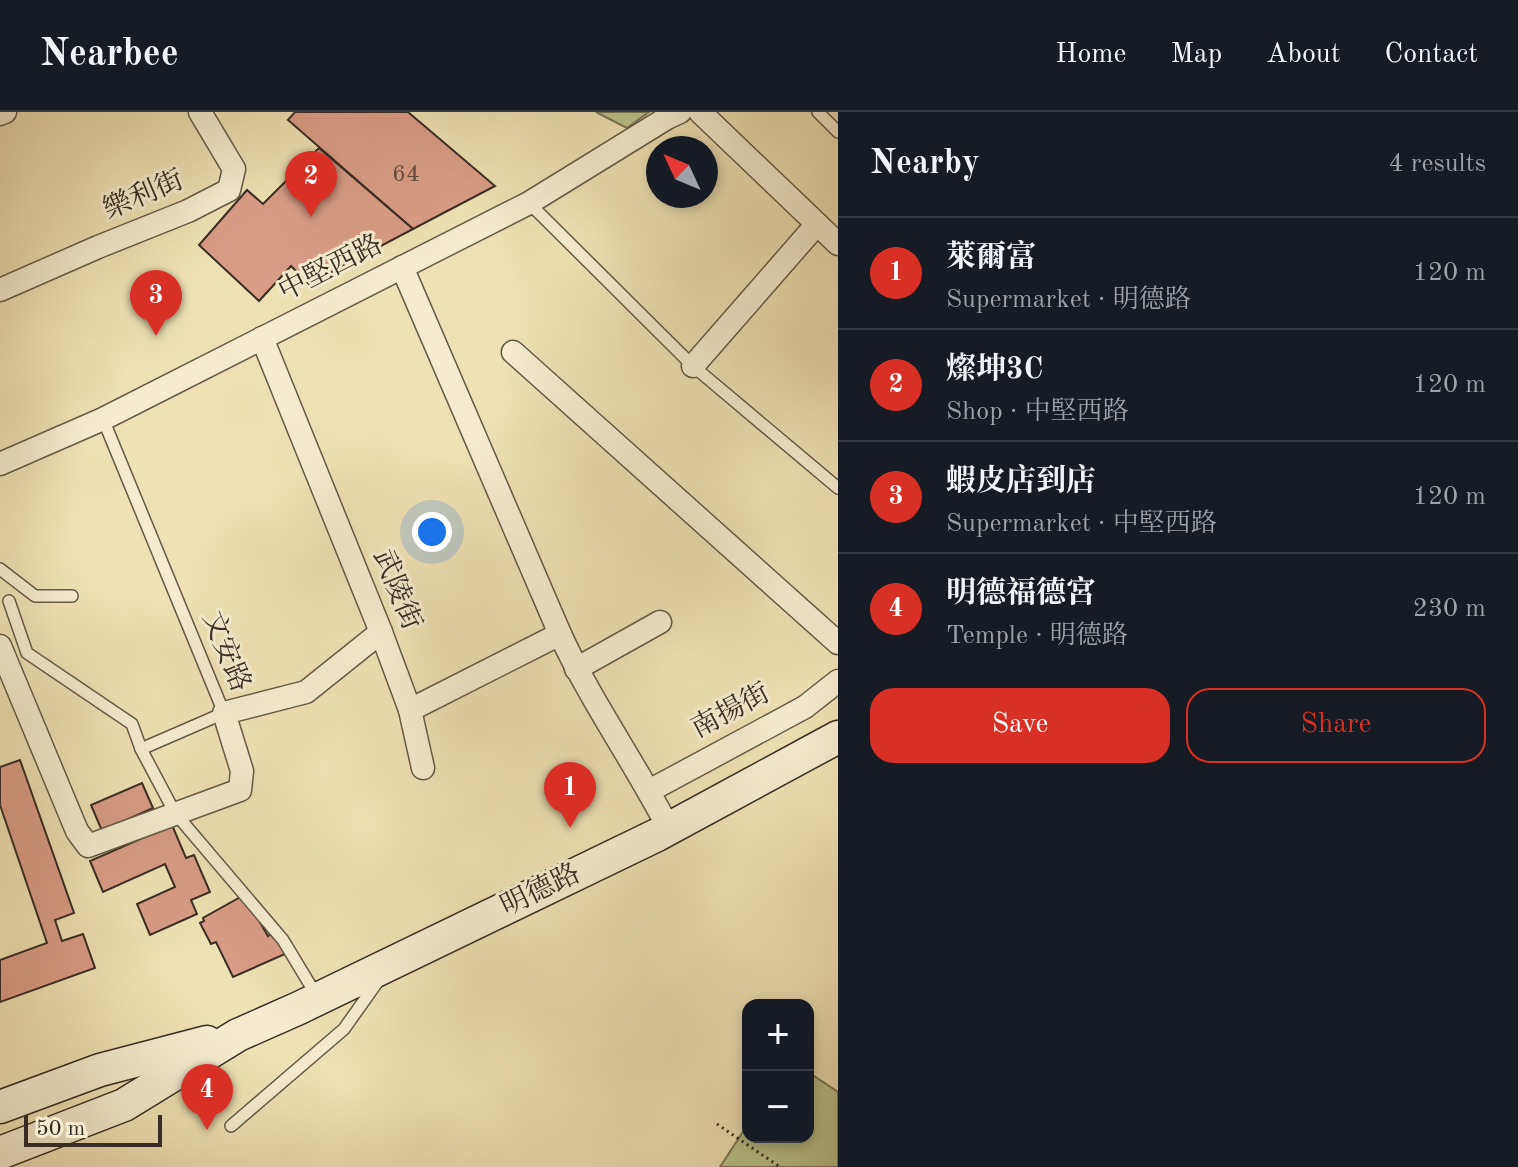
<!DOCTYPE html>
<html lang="en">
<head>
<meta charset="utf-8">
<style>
	:root { --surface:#171b24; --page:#20242c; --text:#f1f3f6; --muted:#9ea1a6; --line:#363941; --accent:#d93025 }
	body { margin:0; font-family:"Old Standard TT","Noto Serif TC",serif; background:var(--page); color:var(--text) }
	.controls { position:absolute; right:24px; bottom:24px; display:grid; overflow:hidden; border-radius:16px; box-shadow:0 4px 12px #0003 }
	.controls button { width:72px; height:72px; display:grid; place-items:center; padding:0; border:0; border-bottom:2px solid var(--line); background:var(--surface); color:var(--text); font:40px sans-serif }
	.compass { position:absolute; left:646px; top:24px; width:72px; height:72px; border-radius:50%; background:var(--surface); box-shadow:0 4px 12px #0003; rotate:314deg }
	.scale { position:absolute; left:24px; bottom:20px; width:138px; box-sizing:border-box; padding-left:8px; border:4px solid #382c23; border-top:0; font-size:22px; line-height:28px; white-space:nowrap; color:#382c23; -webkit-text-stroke:6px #f5eccf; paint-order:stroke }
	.you { position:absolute; left:432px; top:420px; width:28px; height:28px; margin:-20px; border:6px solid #fff; border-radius:50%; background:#1a73e8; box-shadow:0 0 0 12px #1a73e833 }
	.badge { display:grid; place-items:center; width:52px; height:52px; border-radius:50%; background:var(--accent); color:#fff; font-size:26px; font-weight:700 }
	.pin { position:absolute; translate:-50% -66px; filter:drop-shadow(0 2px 4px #0008) }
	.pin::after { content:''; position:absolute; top:42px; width:28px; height:24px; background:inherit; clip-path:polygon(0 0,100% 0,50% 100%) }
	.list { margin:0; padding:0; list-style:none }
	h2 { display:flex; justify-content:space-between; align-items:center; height:104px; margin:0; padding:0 32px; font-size:34px }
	h2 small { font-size:26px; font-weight:400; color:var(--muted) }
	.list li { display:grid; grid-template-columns:52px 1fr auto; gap:24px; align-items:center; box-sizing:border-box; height:112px; padding:0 32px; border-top:2px solid var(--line) }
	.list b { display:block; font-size:30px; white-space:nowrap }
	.list p { margin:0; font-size:26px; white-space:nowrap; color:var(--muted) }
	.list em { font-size:26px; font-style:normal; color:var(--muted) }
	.actions { display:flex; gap:16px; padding:24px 32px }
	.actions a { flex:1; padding:18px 0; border:2px solid var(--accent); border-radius:24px; text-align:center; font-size:28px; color:var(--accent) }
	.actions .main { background:var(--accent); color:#fff }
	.map { position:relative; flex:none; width:838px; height:1055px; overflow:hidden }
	header { display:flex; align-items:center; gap:48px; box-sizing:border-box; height:112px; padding:0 40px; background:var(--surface); border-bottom:2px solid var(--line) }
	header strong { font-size:38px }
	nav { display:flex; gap:44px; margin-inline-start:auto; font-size:28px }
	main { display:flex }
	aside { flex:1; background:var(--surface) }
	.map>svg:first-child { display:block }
	.green { fill:#b9c38d; stroke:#787858; stroke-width:2 }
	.building { fill:#d99c86; stroke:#382c23; stroke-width:2 }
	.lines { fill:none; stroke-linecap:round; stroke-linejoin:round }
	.service-casing { stroke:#665948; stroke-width:14 }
	.minor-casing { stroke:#665948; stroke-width:25 }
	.secondary-casing { stroke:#382c23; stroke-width:35 }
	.path { stroke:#382c23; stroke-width:3; stroke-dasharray:2 4; stroke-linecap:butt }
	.service { stroke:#f5eccf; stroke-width:11 }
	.minor { stroke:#f5eccf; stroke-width:22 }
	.secondary { stroke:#f5eccf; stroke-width:32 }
	.labels { text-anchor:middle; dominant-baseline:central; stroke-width:6; stroke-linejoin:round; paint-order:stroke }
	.number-label { font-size:24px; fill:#60483c }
	.street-label { font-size:28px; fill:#382c23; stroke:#f5eccf }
</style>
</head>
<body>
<header>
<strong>Nearbee</strong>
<nav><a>Home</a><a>Map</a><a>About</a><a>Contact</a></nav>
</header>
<main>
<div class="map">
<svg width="838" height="1055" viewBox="0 0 838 1055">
	<rect width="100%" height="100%" fill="#efe1b5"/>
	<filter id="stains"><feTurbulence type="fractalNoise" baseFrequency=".0025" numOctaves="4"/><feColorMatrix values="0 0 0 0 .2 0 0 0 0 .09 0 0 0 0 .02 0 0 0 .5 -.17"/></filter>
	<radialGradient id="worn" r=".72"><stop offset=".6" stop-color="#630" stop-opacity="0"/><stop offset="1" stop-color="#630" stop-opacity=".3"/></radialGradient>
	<g class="green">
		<path d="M596,0H649L627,16Z"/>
		<path d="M808,960L838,980V1055H720L748,1012V1025H808Z"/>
	</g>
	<g class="building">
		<path d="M295,0H408L495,74L413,117L288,8Z"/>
		<path d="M319,36L413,117L309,172L291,154L259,189L199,133L247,78L263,92Z"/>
		<path d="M20,648L74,801L55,808L62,829L83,822L95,856L0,890V848L47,831L0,693V655Z"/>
		<path d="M142,671L153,696L102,719L91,693Z"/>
		<path d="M172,713L186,746L194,743L210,780L191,788L197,802L150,823L137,792L175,775L165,752L103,780L90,749Z"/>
		<path d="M244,783L268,824L276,819L285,842L233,865L216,830L211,832L200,811L204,809L203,806Z"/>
	</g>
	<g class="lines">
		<defs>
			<g id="service">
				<path d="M818,0L838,20"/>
				<path d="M529,91L693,254L838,376"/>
				<path d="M103,307L224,601L141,637L175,701L283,828L318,886"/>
				<path d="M0,457L35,484H72"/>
				<path d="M9,489L27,541L132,612L141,637"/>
				<path d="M231,1014L344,917L378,869"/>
			</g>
			<g id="minor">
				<path d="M700,0L838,132"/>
				<path d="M0,2L5,0"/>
				<path d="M402,155L560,522"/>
				<path d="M0,178L98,135L188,99L229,78L234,57L200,0"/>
				<path d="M262,226L381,520L410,598L560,522C591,590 635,651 669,717"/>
				<path d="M513,240L838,531"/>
				<path d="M693,254L817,112"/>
				<path d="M0,352L103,307L529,91L667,6L680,0"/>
				<path d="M0,534L77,719L88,734L240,678L242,659L224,601L306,580L381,520"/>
				<path d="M576,557L660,510"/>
				<path d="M410,598L423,656"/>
				<path d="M649,679L805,595L838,569"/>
			</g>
			<g id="secondary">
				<path d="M0,995L100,958L207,930"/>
				<path d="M0,1041L124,993L238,923L299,896L657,723L838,625"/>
			</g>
		</defs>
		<use href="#service" class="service-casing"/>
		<use href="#minor" class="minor-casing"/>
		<use href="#secondary" class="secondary-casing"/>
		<path class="path" d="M717,1012L780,1055"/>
		<use href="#service" class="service"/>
		<use href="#minor" class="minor"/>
		<use href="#secondary" class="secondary"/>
	</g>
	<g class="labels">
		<g class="number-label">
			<text x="406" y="63">64</text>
		</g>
		<g class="street-label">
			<text transform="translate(144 84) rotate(-23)">樂利街</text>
			<text transform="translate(331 157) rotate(-27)">中堅西路</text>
			<text transform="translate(396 478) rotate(68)">武陵街</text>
			<text transform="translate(225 540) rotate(68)">文安路</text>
			<text transform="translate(731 600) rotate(-28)">南揚街</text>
			<text transform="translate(541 779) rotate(-26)">明德路</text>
		</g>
	</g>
	<rect width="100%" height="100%" filter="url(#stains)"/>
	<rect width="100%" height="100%" fill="url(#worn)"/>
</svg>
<div class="controls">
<button>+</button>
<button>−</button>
</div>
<svg class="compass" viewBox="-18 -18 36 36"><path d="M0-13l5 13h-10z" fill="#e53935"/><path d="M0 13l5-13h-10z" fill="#9ea1a6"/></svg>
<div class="scale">50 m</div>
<div class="you"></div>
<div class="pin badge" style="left:570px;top:716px">1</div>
<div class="pin badge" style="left:311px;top:105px">2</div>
<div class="pin badge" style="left:156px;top:224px">3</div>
<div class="pin badge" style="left:207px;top:1018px">4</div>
</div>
<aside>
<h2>Nearby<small>4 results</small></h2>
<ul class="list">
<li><span class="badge">1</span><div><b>萊爾富</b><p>Supermarket · 明德路</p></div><em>120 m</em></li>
<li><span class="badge">2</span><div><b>燦坤3C</b><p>Shop · 中堅西路</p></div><em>120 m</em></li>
<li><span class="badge">3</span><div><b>蝦皮店到店</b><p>Supermarket · 中堅西路</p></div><em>120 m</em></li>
<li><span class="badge">4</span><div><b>明德福德宮</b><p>Temple · 明德路</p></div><em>230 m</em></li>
</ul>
<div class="actions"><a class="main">Save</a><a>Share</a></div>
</aside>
</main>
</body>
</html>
